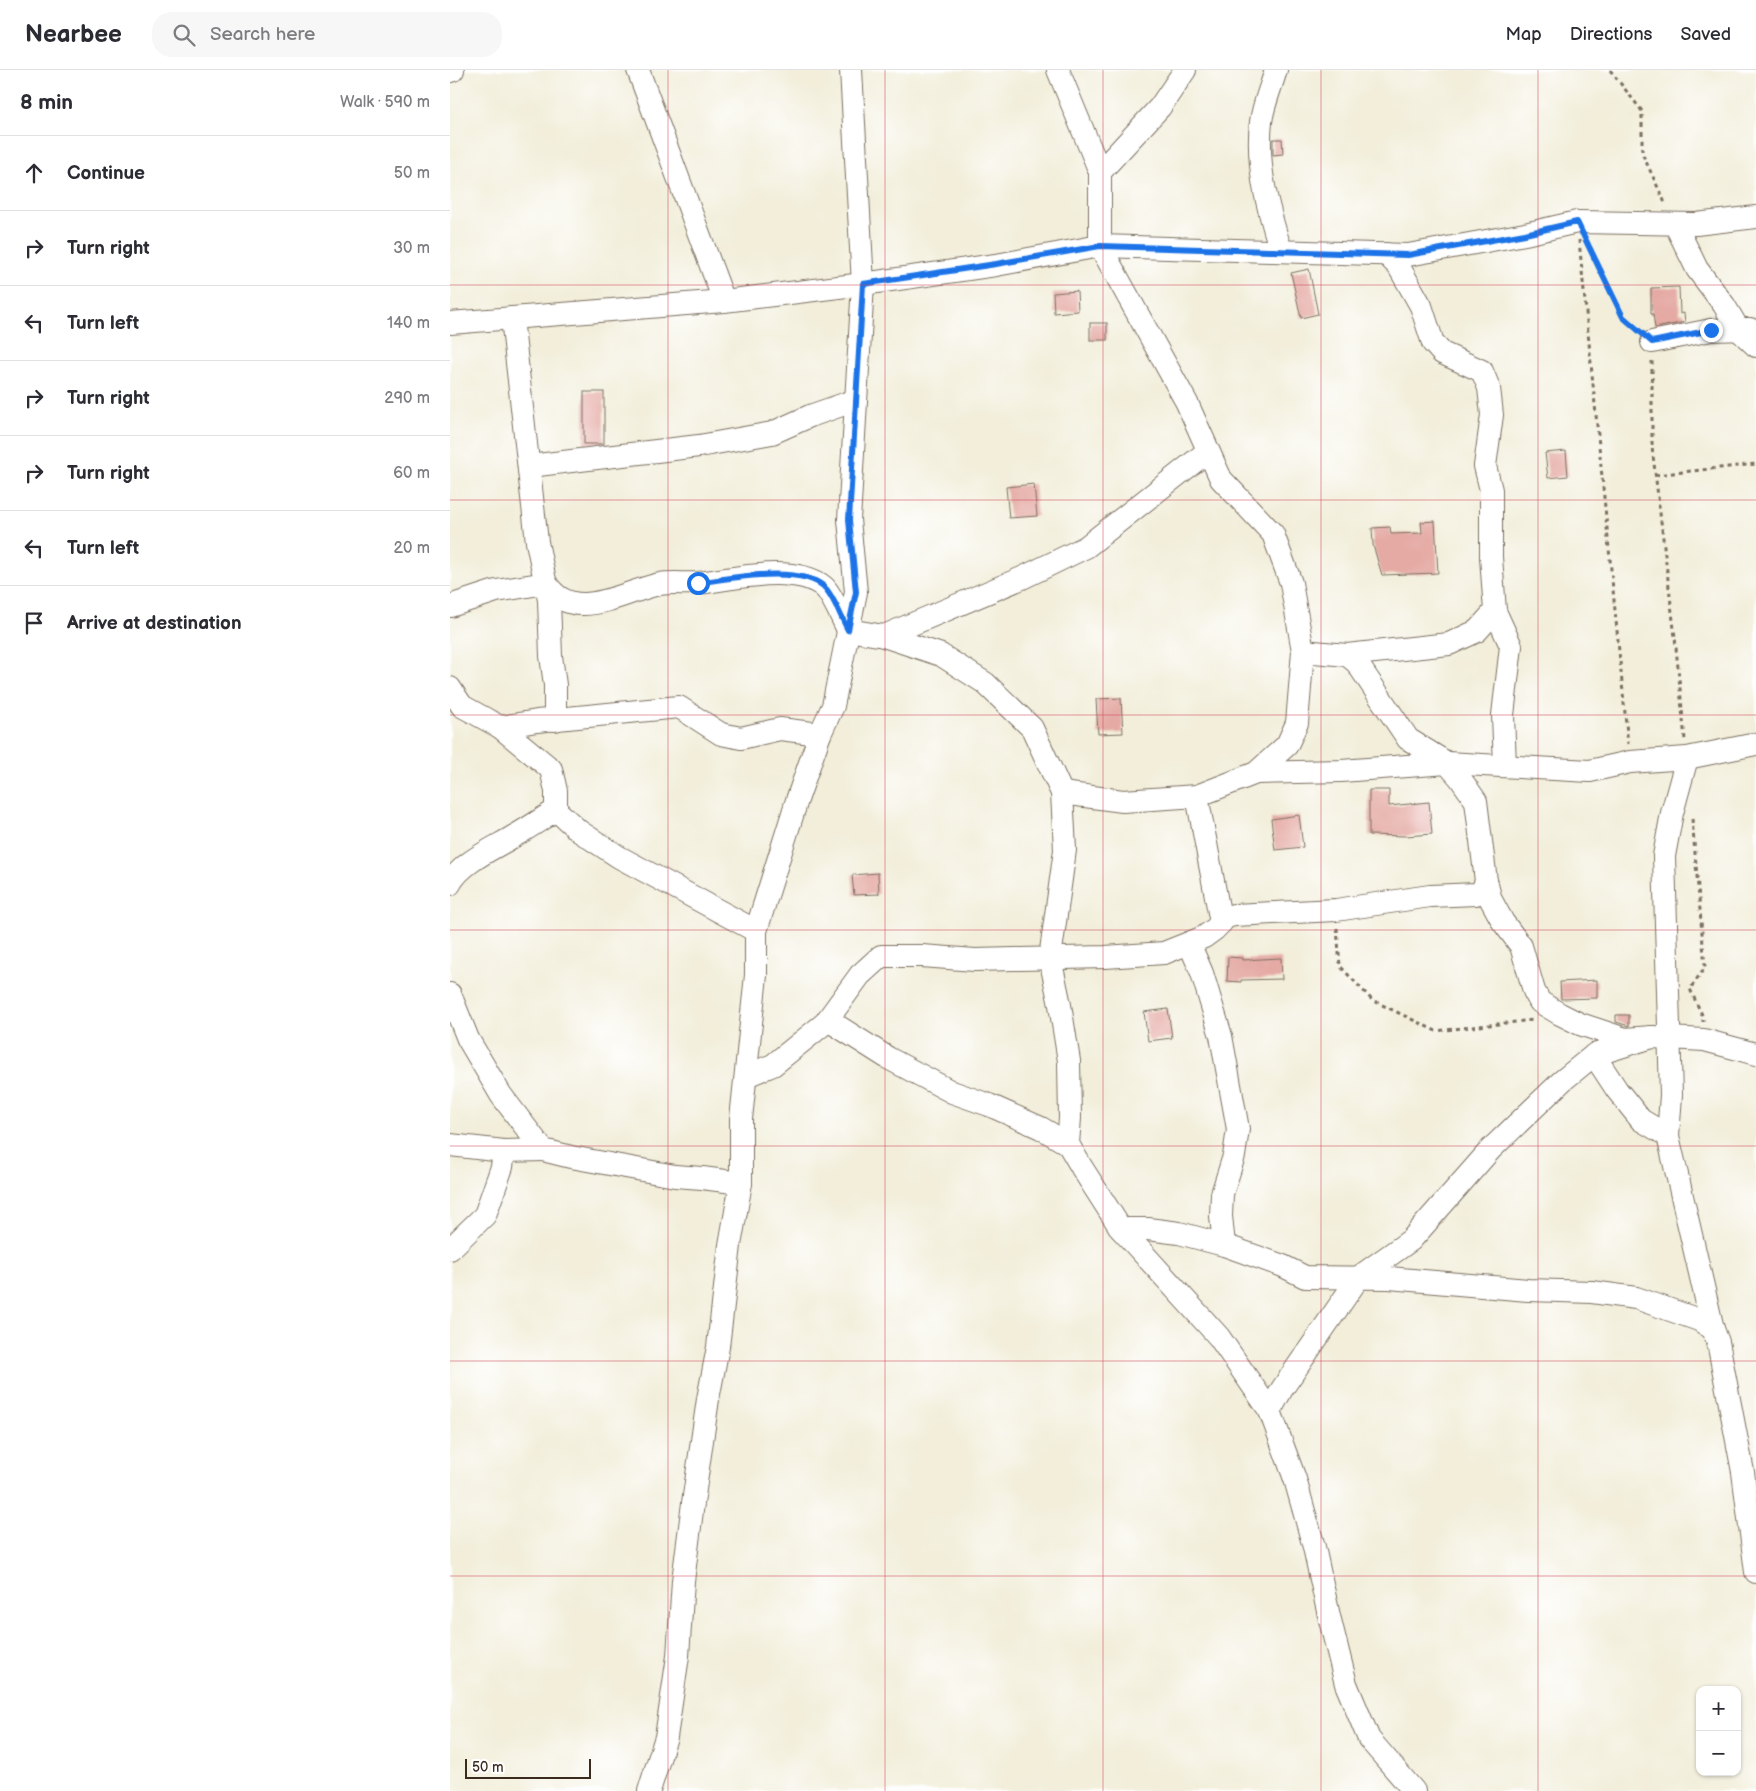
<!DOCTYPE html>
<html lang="en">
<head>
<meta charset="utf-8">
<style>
	:root { --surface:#fff; --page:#f7f7f7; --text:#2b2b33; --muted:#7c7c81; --line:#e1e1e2 }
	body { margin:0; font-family:"Balsamiq Sans",sans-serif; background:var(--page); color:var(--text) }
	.controls { position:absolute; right:15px; bottom:15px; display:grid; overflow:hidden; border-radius:10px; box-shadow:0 1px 4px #0004 }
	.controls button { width:45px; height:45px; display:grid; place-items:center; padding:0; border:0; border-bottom:1px solid var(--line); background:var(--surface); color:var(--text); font:25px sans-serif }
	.scale { position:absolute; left:15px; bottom:12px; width:126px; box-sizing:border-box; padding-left:5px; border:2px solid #3b2a1e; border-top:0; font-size:14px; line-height:18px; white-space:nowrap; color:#3b2a1e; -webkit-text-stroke:4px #fff; paint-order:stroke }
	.stop { position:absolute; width:15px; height:15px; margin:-11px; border:4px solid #1a73e8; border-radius:50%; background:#fff }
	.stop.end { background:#1a73e8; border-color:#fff; box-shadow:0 1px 5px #0008 }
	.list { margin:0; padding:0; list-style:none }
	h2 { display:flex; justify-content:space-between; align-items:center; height:65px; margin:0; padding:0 20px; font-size:21px }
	h2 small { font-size:16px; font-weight:400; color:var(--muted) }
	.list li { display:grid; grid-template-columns:32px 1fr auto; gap:15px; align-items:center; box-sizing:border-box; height:75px; padding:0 20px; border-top:1px solid var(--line) }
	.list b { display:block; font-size:19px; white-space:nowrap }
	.list em { font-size:16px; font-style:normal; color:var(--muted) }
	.icon { flex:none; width:28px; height:28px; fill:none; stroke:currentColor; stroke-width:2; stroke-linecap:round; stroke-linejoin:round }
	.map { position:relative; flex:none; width:1306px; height:1721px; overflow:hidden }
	header { display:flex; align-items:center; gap:30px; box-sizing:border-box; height:70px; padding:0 25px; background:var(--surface); border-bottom:1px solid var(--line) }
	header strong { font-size:24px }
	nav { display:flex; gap:28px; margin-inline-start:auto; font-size:18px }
	.search { width:350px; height:45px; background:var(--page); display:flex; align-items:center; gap:12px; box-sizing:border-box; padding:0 18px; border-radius:20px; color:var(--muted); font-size:19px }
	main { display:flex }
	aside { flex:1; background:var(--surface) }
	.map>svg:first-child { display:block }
	.building { fill:#e5aaa4 }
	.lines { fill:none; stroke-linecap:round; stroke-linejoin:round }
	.minor-casing { stroke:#7b6f60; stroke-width:24 }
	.path { stroke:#7b6f60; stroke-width:3; stroke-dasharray:4 4; stroke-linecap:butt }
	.minor { stroke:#fff; stroke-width:22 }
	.route { stroke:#1a73e8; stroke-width:6 }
	.grid { fill:none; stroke:#d1495b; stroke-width:1; stroke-opacity:0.55 }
</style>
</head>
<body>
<header>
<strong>Nearbee</strong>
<div class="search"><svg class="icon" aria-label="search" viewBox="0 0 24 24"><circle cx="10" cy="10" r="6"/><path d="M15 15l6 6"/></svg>Search here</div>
<nav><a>Map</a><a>Directions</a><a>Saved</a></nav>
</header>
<main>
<aside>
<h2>8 min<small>Walk · 590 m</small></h2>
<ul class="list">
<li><svg class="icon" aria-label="ahead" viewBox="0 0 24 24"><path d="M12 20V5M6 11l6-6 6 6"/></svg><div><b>Continue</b></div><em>50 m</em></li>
<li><svg class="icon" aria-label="right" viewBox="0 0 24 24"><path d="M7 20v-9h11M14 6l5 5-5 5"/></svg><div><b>Turn right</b></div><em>30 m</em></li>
<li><svg class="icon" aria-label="left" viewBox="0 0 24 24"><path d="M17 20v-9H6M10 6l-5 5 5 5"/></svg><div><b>Turn left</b></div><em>140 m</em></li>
<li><svg class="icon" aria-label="right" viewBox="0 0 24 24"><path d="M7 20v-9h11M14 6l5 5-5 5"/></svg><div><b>Turn right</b></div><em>290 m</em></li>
<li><svg class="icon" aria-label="right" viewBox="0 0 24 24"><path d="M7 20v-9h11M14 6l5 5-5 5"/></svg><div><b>Turn right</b></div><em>60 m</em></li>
<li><svg class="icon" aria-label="left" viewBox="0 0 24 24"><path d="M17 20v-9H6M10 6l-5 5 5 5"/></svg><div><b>Turn left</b></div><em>20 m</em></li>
<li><svg class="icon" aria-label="arrive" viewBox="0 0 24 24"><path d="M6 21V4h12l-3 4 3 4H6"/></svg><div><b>Arrive at destination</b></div></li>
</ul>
</aside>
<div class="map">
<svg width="1306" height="1721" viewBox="0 0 1306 1721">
	<rect width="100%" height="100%" fill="#fff"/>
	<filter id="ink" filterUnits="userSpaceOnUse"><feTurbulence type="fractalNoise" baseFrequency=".02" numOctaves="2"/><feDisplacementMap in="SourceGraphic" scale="10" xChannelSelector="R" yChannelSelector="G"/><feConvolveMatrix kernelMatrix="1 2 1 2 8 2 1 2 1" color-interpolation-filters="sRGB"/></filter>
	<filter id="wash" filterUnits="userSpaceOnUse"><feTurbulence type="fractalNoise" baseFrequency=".0096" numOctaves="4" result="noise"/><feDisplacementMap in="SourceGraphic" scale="20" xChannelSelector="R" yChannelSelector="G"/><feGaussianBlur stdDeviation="1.12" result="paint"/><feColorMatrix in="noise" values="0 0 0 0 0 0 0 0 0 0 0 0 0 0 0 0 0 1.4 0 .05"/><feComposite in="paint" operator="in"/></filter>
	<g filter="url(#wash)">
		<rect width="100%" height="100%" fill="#f2eeda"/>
		<g id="blocks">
			<g class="building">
				<path d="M823,69H832L833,84L823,85Z"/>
				<path d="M859,199L868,244L851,248L841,203Z"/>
				<path d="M1229,217L1230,244L1234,243L1235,252L1205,258L1203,244H1201V218Z"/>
				<path d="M627,221L628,241L604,243L603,223Z"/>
				<rect x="640" y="253" width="17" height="17"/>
				<rect x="134" y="322" width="20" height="52"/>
				<path d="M1116,381L1118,406L1098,408L1095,383Z"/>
				<path d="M584,414L587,446L559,448L556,417Z"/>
				<path d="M985,451L988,503L932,505L923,475L922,458L940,457L941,464L972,463L971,452Z"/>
				<path d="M671,628L673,663L648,664L646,629Z"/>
				<path d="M919,720H939V736L979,732L982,764L956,766L919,765Z"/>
				<path d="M849,745L853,777L825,780L821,749Z"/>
				<path d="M428,803L429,824L404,825L402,805Z"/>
				<path d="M778,887L792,888V890L831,888L832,909L791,910V912L777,911Z"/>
				<path d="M1147,910V928L1111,929L1110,912Z"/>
				<path d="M718,939L722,968L698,971L694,942Z"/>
				<path d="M1166,945H1179V956L1166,952Z"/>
			</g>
		</g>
	</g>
	<g filter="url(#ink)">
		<use href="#blocks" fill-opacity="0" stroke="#7b6f60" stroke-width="1"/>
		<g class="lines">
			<defs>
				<g id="minor">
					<path d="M188,0L274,231"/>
					<path d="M608,0L650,102V176L737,333L771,409L823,464L841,513L853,581L847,653L837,675L806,703L747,726L673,731L612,723"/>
					<path d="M826,0C821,17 813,35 811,52C806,97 818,139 831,181"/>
					<path d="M0,1L3,0"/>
					<path d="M650,102L710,37L735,0"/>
					<path d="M1225,154L1247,199L1274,235L1289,260L1306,276"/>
					<path d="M936,184L949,197L971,236L983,273L992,283L1032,301L1039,318L1042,345L1035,396L1041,420V487L1045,541L1061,576L1053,645L1055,696"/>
					<path d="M62,248L87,472L99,530L101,586L105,615V650"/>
					<path d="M0,253L274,231L413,214L546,195L650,176L958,185L1075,164L1127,152L1246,154L1306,147"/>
					<path d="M1202,272L1261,260L1300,259"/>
					<path d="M79,396L249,376L322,363L360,346L406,330"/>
					<path d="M0,536L46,521L96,513C122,556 174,521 210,514C222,512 236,514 248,513C282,509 345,493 374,517C381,523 393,550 398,560L434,566L572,508L636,477L758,381"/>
					<path d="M434,566L491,585L535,613L582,658L612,723L615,780L600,888L610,935L619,991L620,1048L618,1074L632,1098L671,1159L769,1267L820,1341"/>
					<path d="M853,581L897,585L907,593L958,669L997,693L1140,701L1180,692L1237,688L1306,674"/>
					<path d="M897,585L999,574L1027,561L1045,541"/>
					<path d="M0,618L12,636L50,657L101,699L106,721V740L129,761L169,787L306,861"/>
					<path d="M50,657L87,651L229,637L271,664L291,668L330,659L370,664"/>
					<path d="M1237,688L1222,743L1214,786L1221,1025L1218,1066L1263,1259"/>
					<path d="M747,726L771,853"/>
					<path d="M1036,811L1041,830L1053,852L1071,876L1084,921L1090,932L1110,944L1130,954L1175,969L1202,967L1254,970L1306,984"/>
					<path d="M0,814C11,792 45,778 66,765C80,757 93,748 106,740"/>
					<path d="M739,873L752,903L771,966L788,1059L784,1086L772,1124L771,1146L774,1175"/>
					<path d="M0,924L18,969L51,1025L93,1080L121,1087L225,1106L252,1108L291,1113"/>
					<path d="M378,950L438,988L502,1022L539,1035L591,1058L618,1074"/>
					<path d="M1144,985L1167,1020L1191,1050L1218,1066"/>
					<path d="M296,1006L323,995L375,953L410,905L431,886H472L525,890L655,887L714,883L754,867L765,859L776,847L784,845L886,840L980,826L1026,824L1032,821L1036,811L1026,731L1010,708L997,693L891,701L806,703"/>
					<path d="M0,1075L54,1081L93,1080"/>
					<path d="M671,1159H698L729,1163L774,1175L833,1196L855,1207L939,1208L1078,1220L1142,1222L1186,1228L1249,1250L1263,1259L1268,1272L1293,1402L1306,1502"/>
					<path d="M0,1179L35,1145L52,1097L54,1081"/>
					<path d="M199,1721L216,1667L228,1586L233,1511L243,1433L258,1329L268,1277L280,1175L291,1113V1049L306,905V861L347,730L370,664L383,636L406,522L399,450L413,214L401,0"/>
					<path d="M964,1721L919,1669L896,1614L879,1546L864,1477L845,1409L820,1341L832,1319L909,1207L961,1170L1041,1079L1112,1011L1144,985L1202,967"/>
				</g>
			</defs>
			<use href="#minor" class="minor-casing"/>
			<g class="path">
				<path d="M1160,0L1192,41V83L1216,135"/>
				<path d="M1129,170L1178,674"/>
				<path d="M1136,170L1173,247L1189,261"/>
				<path d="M1202,291V377L1225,567L1235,670"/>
				<path d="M1205,405L1306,394"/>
				<path d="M1242,749L1255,897L1240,919L1253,947V952"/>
				<path d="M887,858L890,896L922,930L986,961L1083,950"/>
			</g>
			<use href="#minor" class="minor"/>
		</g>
	</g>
	<g class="lines" filter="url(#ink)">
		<path class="route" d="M248,513C277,508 356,494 376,519C384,528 392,549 398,560L406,522L399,450L413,214L546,194L650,176L958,185L1075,164L1127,152L1173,247L1202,272L1261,260"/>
	</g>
	<path class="grid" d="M218,0V1721M435,0V1721M653,0V1721M871,0V1721M1088,0V1721M0,215H1306M0,430H1306M0,645H1306M0,860H1306M0,1076H1306M0,1291H1306M0,1506H1306"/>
</svg>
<div class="controls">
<button>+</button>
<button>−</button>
</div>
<div class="scale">50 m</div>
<div class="stop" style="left:248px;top:513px"></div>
<div class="stop end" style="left:1261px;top:260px"></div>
</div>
</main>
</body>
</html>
